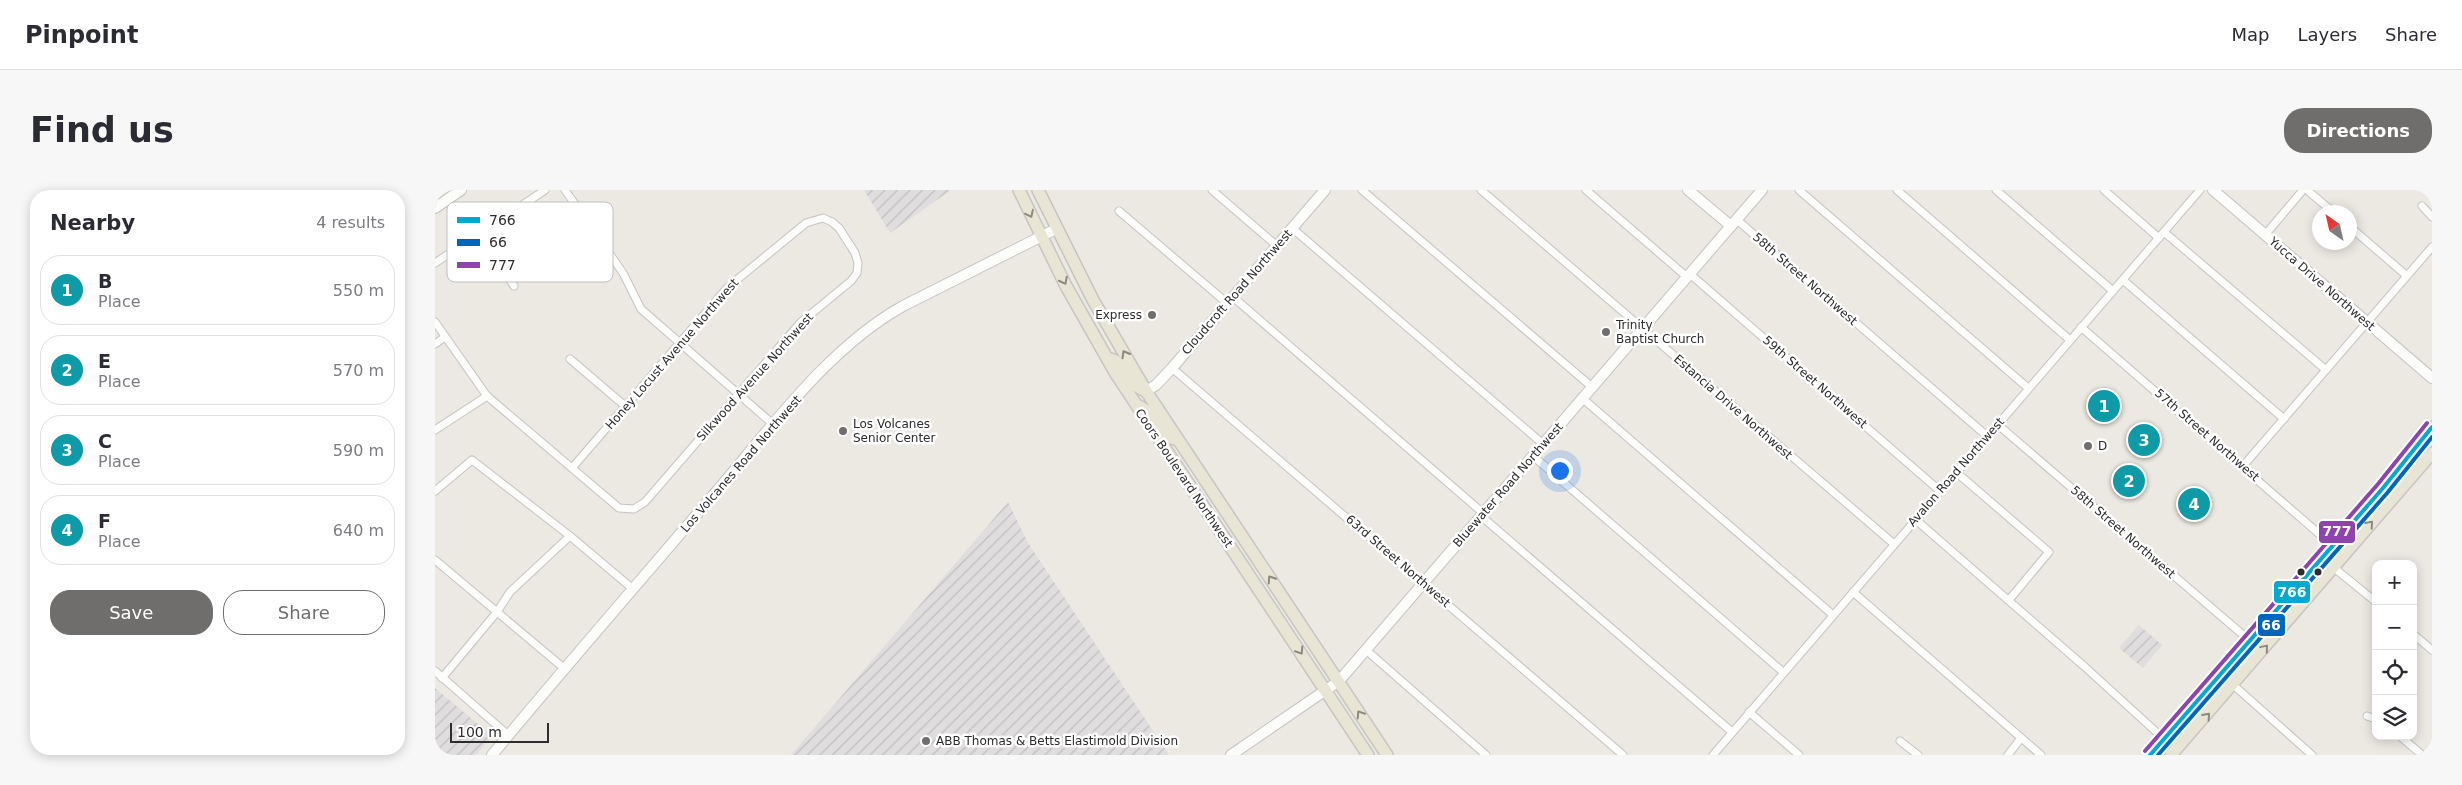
<!DOCTYPE html>
<html lang="en">
<head>
<meta charset="utf-8">
<style>
	:root { --surface:#fff; --page:#f7f7f7; --text:#2b2b33; --muted:#7c7c81; --line:#e1e1e2; --accent:#706e6c }
	body { margin:0; font-family:"DejaVu Sans",sans-serif; background:var(--page); color:var(--text) }
	.controls { position:absolute; right:15px; bottom:15px; display:grid; overflow:hidden; border-radius:10px; box-shadow:0 2px 12px #0003 }
	.controls button { width:45px; height:45px; display:grid; place-items:center; padding:0; border:0; border-bottom:1px solid var(--line); background:var(--surface); color:var(--text); font:25px sans-serif }
	.compass { position:absolute; left:1877px; top:15px; width:45px; height:45px; border-radius:50%; background:var(--surface); box-shadow:0 2px 12px #0003; rotate:326deg }
	.scale { position:absolute; left:15px; bottom:12px; width:99px; box-sizing:border-box; padding-left:5px; border:2px solid #2d2d2d; border-top:0; font-size:14px; line-height:18px; white-space:nowrap; color:#2d2d2d; -webkit-text-stroke:4px #fff; paint-order:stroke }
	.you { position:absolute; left:1124px; top:280px; width:18px; height:18px; margin:-12px; border:4px solid #fff; border-radius:50%; background:#1a73e8; box-shadow:0 0 0 8px #1a73e833 }
	.badge { display:grid; place-items:center; width:32px; height:32px; border-radius:50%; background:var(--accent); color:#fff; font-size:16px; font-weight:700 }
	.pin { position:absolute; translate:-50% -50%; border:2px solid #fff; box-shadow:0 1px 5px #0006 }
	.list { margin:0; padding:0; list-style:none }
	h2 { display:flex; justify-content:space-between; align-items:center; height:65px; margin:0; padding:0 20px; font-size:21px }
	h2 small { font-size:16px; font-weight:400; color:var(--muted) }
	.list li { display:grid; grid-template-columns:32px 1fr auto; gap:15px; align-items:center; box-sizing:border-box; height:70px; margin:0 10px 10px; padding:0 10px; border:1px solid var(--line); border-radius:20px }
	.list b { display:block; font-size:19px; white-space:nowrap }
	.list p { margin:0; font-size:16px; white-space:nowrap; color:var(--muted) }
	.list em { font-size:16px; font-style:normal; color:var(--muted) }
	.actions { display:flex; gap:10px; padding:15px 20px }
	.actions a { flex:1; padding:11px 0; border:1px solid var(--accent); border-radius:20px; text-align:center; font-size:18px; color:var(--accent) }
	.actions .main { background:var(--accent); color:#fff }
	.icon { flex:none; width:28px; height:28px; fill:none; stroke:currentColor; stroke-width:2; stroke-linecap:round; stroke-linejoin:round }
	.map { position:relative; flex:none; width:1997px; height:565px; overflow:hidden; border-radius:20px }
	header { display:flex; align-items:center; gap:30px; box-sizing:border-box; height:70px; padding:0 25px; background:var(--surface); border-bottom:1px solid var(--line) }
	header strong { font-size:24px }
	nav { display:flex; gap:28px; margin-inline-start:auto; font-size:18px }
	.intro { display:flex; align-items:center; justify-content:space-between; box-sizing:border-box; height:120px; padding:0 30px }
	h1 { margin:0; font-size:35px }
	.button { padding:12px 22px; border-radius:20px; background:var(--accent); color:#fff; font-size:18px; font-weight:700 }
	main { display:flex; gap:30px; padding:0 30px }
	aside { flex:1; background:var(--surface); border-radius:20px; box-shadow:0 2px 12px #0003 }
	.map>svg:first-child { display:block }
	.industrial { fill:url(#industrial-furrows) }
	.lines { fill:none; stroke-linecap:round; stroke-linejoin:round }
	.street-casing { stroke:#c5c4c3; stroke-width:9 }
	.secondary-casing { stroke:#c5c4c3; stroke-width:12 }
	.primary-casing { stroke:#c6c5c3; stroke-width:14 }
	.street { stroke:#fcfcfb; stroke-width:7 }
	.secondary { stroke:#fcfcfb; stroke-width:10 }
	.primary { stroke:#e9e5d4; stroke-width:11 }
	.bus-1-casing { stroke:#fff; stroke-width:8 }
	.bus-2-casing { stroke:#fff; stroke-width:8 }
	.bus-3-casing { stroke:#fff; stroke-width:8 }
	.bus-1 { stroke:#00a9ce; stroke-width:4 }
	.bus-2 { stroke:#0065bd; stroke-width:4 }
	.bus-3 { stroke:#8e44ad; stroke-width:4 }
	.oneway { stroke:#8b8980 }
	.poi-dot { fill:#706e6c; stroke:#fff; stroke-width:2 }
	.bus-dot { fill:#2d2d2d; stroke:#fff; stroke-width:2 }
	.labels { text-anchor:middle; dominant-baseline:central; stroke-width:5; stroke-linejoin:round; paint-order:stroke }
	.street-label { font-size:12px; fill:#2d2d2d; stroke:#fff }
	.poi-label { font-size:12px; fill:#2d2d2d; stroke:#fff; text-anchor:start }
	.key { fill:#fff; stroke:#c0c0c0; stroke-width:1 }
	.key-label { font-size:14px; fill:#2d2d2d }
	.line-badge { stroke:#fff; stroke-width:2 }
	.badge-label { font-size:14px; text-anchor:middle; font-weight:bold; fill:#fff }
</style>
</head>
<body>
<header>
<strong>Pinpoint</strong>
<nav><a>Map</a><a>Layers</a><a>Share</a></nav>
</header>
<div class="intro"><h1>Find us</h1><a class="button">Directions</a></div>
<main>
<aside>
<h2>Nearby<small>4 results</small></h2>
<ul class="list">
<li><span class="badge" style="background:#0f9aa8">1</span><div><b>B</b><p>Place</p></div><em>550 m</em></li>
<li><span class="badge" style="background:#0f9aa8">2</span><div><b>E</b><p>Place</p></div><em>570 m</em></li>
<li><span class="badge" style="background:#0f9aa8">3</span><div><b>C</b><p>Place</p></div><em>590 m</em></li>
<li><span class="badge" style="background:#0f9aa8">4</span><div><b>F</b><p>Place</p></div><em>640 m</em></li>
</ul>
<div class="actions"><a class="main">Save</a><a>Share</a></div>
</aside>
<div class="map">
<svg width="1997" height="565" viewBox="0 0 1997 565">
	<defs>
		<pattern id="industrial-furrows" width="10" height="10" patternUnits="userSpaceOnUse" patternTransform="scale(1.25)"><rect width="10" height="10" fill="#dfddde"/><path d="M-1 1l2-2M0 10L10 0M9 11l2-2" fill="none" stroke="#c0bebf"/></pattern>
	</defs>
	<rect width="100%" height="100%" fill="#ece8e2"/>
	<g class="industrial">
		<path d="M429,0H516L455,43Z"/>
		<path d="M573,312L593,353L734,565H356Z"/>
		<path d="M1704,435L1727,455L1708,478L1684,458Z"/>
		<path d="M0,498L57,546L41,565H0Z"/>
	</g>
	<g class="lines">
		<defs>
			<g id="street">
				<path d="M130,0L188,83L206,119L339,235"/>
				<path d="M777,0L841,55"/>
				<path d="M927,0L1157,197"/>
				<path d="M1046,0L1459,354"/>
				<path d="M1151,0L1252,87"/>
				<path d="M1364,0L1593,198"/>
				<path d="M1462,0L1635,150"/>
				<path d="M1561,0L1678,101"/>
				<path d="M1669,0L1724,48"/>
				<path d="M1872,0L1898,22"/>
				<path d="M1987,16L1997,27"/>
				<path d="M684,21L792,113"/>
				<path d="M1301,29L1552,246"/>
				<path d="M1914,36L1972,86"/>
				<path d="M857,38L1108,254"/>
				<path d="M1729,42L1891,180"/>
				<path d="M44,44L79,96"/>
				<path d="M1830,45L1868,0"/>
				<path d="M0,73L110,0"/>
				<path d="M1255,84L1505,301"/>
				<path d="M1688,90L1849,229"/>
				<path d="M798,107L1048,323"/>
				<path d="M0,132L52,206L184,318L199,319L210,312L365,133L416,91L422,83L423,73L420,63L404,38L397,32L388,28L371,33L293,97L137,278"/>
				<path d="M1646,137L1897,355"/>
				<path d="M0,154L10,147"/>
				<path d="M135,169L190,216"/>
				<path d="M737,178L1188,565"/>
				<path d="M1147,208L1398,425"/>
				<path d="M1562,234L1814,450"/>
				<path d="M0,240L52,206"/>
				<path d="M1098,266L1348,482"/>
				<path d="M1808,276L1997,57"/>
				<path d="M1521,282L1614,362L1574,410"/>
				<path d="M0,301L37,270L135,346L198,399"/>
				<path d="M1046,326L1297,542"/>
				<path d="M1481,330L1650,477L1729,549"/>
				<path d="M0,370L130,479"/>
				<path d="M1898,377L1941,412"/>
				<path d="M1418,402L1606,565"/>
				<path d="M1978,444L1997,460"/>
				<path d="M931,460L1051,565"/>
				<path d="M0,481L73,545"/>
				<path d="M1786,484L1877,565"/>
				<path d="M7,488L62,422L75,402L135,346"/>
				<path d="M1314,522L1364,565"/>
				<path d="M1932,526L1941,529"/>
				<path d="M1965,546L1987,565"/>
				<path d="M1465,551L1483,565"/>
				<path d="M1278,565L1765,0"/>
				<path d="M1573,565L1586,548"/>
			</g>
			<g id="secondary">
				<path d="M1253,0L1296,36"/>
				<path d="M1778,0L1997,188"/>
				<path d="M0,18L26,0"/>
				<path d="M711,201L721,195L737,178L890,0"/>
				<path d="M57,565C130,477 206,390 281,302C336,238 393,158 468,116L621,39"/>
				<path d="M796,565L904,491L1327,0"/>
			</g>
			<g id="primary">
				<path d="M584,0L631,96L681,184L933,565"/>
				<path d="M603,0L658,110L711,201L952,565"/>
				<path d="M676,169C692,174 690,194 711,201"/>
				<path d="M704,216L717,224L733,247L740,249"/>
				<path d="M1715,565L1948,298L1997,237"/>
				<path d="M1736,565L1997,263"/>
			</g>
		</defs>
		<use href="#street" class="street-casing"/>
		<use href="#secondary" class="secondary-casing"/>
		<use href="#primary" class="primary-casing"/>
		<use href="#street" class="street"/>
		<use href="#secondary" class="secondary"/>
		<use href="#primary" class="primary"/>
		<defs>
			<path id="bus-1" d="M1715,565L1948,298L1997,237"/>
			<path id="bus-2" d="M1723,565L1953,302L1997,247"/>
			<path id="bus-3" d="M1710,561L1943,294L1992,233"/>
		</defs>
		<use href="#bus-1" class="bus-1-casing"/>
		<use href="#bus-2" class="bus-2-casing"/>
		<use href="#bus-3" class="bus-3-casing"/>
		<use href="#bus-1" class="bus-1"/>
		<use href="#bus-2" class="bus-2"/>
		<use href="#bus-3" class="bus-3"/>
	</g>
	<defs><path id="oneway-chevron" d="M-2-3.5L2.5 0L-2 3.5" fill="none" stroke-width="1.6" stroke-linecap="round" stroke-linejoin="round" transform="scale(1.25)"/></defs>
	<g class="oneway">
		<use href="#oneway-chevron" transform="translate(595 24) rotate(64)"/>
		<use href="#oneway-chevron" transform="translate(629 91) rotate(63)"/>
		<use href="#oneway-chevron" transform="translate(690 164) rotate(-120)"/>
		<use href="#oneway-chevron" transform="translate(1935 334) rotate(-49)"/>
		<use href="#oneway-chevron" transform="translate(836 389) rotate(-123)"/>
		<use href="#oneway-chevron" transform="translate(1830 458) rotate(-50)"/>
		<use href="#oneway-chevron" transform="translate(865 461) rotate(57)"/>
		<use href="#oneway-chevron" transform="translate(925 524) rotate(-123)"/>
		<use href="#oneway-chevron" transform="translate(1772 526) rotate(-48)"/>
	</g>
	<g class="poi-dot">
		<circle cx="717" cy="125" r="5"/>
		<circle cx="1171" cy="142" r="5"/>
		<circle cx="408" cy="241" r="5"/>
		<circle cx="1653" cy="256" r="5"/>
		<circle cx="491" cy="551" r="5"/>
	</g>
	<g class="bus-dot">
		<circle cx="1866" cy="382" r="4.5"/>
		<circle cx="1883" cy="382" r="4.5"/>
	</g>
	<g class="labels">
		<g class="street-label">
			<text transform="translate(1370 89) rotate(41)">58th Street Northwest</text>
			<text transform="translate(1887 94) rotate(41)">Yucca Drive Northwest</text>
			<text transform="translate(802 102) rotate(-49)">Cloudcroft Road Northwest</text>
			<text transform="translate(237 164) rotate(-49)">Honey Locust Avenue Northwest</text>
			<text transform="translate(320 187) rotate(-48)">Silkwood Avenue Northwest</text>
			<text transform="translate(1380 192) rotate(41)">59th Street Northwest</text>
			<text transform="translate(1298 217) rotate(41)">Estancia Drive Northwest</text>
			<text transform="translate(1772 245) rotate(41)">57th Street Northwest</text>
			<text transform="translate(306 274) rotate(-49)">Los Volcanes Road Northwest</text>
			<text transform="translate(1521 282) rotate(-49)">Avalon Road Northwest</text>
			<text transform="translate(749 288) rotate(56)">Coors Boulevard Northwest</text>
			<text transform="translate(1073 295) rotate(-49)">Bluewater Road Northwest</text>
			<text transform="translate(1688 342) rotate(41)">58th Street Northwest</text>
			<text transform="translate(963 371) rotate(41)">63rd Street Northwest</text>
		</g>
		<g class="poi-label">
			<text x="707" y="125" text-anchor="end">Express</text>
			<text x="1181" y="135">Trinity<tspan x="1181" dy="14">Baptist Church</tspan></text>
			<text x="418" y="234">Los Volcanes<tspan x="418" dy="14">Senior Center</tspan></text>
			<text x="1663" y="256">D</text>
			<text x="501" y="551">ABB Thomas &amp; Betts Elastimold Division</text>
		</g>
	</g>
	<rect x="12" y="12" width="166" height="80" rx="8" class="key"/>
	<rect x="22" y="27" width="23" height="6" fill="#00a9ce"/>
	<rect x="22" y="49" width="23" height="7" fill="#0065bd"/>
	<rect x="22" y="72" width="23" height="6" fill="#8e44ad"/>
	<g class="key-label">
		<text x="54" y="35">766</text>
		<text x="54" y="57">66</text>
		<text x="54" y="80">777</text>
	</g>
	<g class="line-badge">
		<rect x="1883" y="330" width="38" height="24" rx="5" fill="#8e44ad"/>
		<rect x="1838" y="390" width="38" height="24" rx="5" fill="#00a9ce"/>
		<rect x="1822" y="423" width="29" height="24" rx="5" fill="#0065bd"/>
	</g>
	<g class="badge-label">
		<text x="1902" y="346">777</text>
		<text x="1857" y="407">766</text>
		<text x="1836" y="440">66</text>
	</g>
</svg>
<div class="controls">
<button>+</button>
<button>−</button>
<button><svg class="icon" aria-label="locate" viewBox="0 0 24 24"><circle cx="12" cy="12" r="6"/><path d="M12 2v4M12 18v4M2 12h4M18 12h4"/></svg></button>
<button><svg class="icon" aria-label="layers" viewBox="0 0 24 24"><path d="M12 4l9 5-9 5-9-5zM3 14l9 5 9-5"/></svg></button>
</div>
<svg class="compass" viewBox="-18 -18 36 36"><path d="M0-13l5 13h-10z" fill="#e53935"/><path d="M0 13l5-13h-10z" fill="#7c7c81"/></svg>
<div class="scale">100 m</div>
<div class="you"></div>
<div class="pin badge" style="left:1669px;top:216px;background:#0f9aa8">1</div>
<div class="pin badge" style="left:1694px;top:291px;background:#0f9aa8">2</div>
<div class="pin badge" style="left:1709px;top:250px;background:#0f9aa8">3</div>
<div class="pin badge" style="left:1759px;top:314px;background:#0f9aa8">4</div>
</div>
</main>
</body>
</html>
